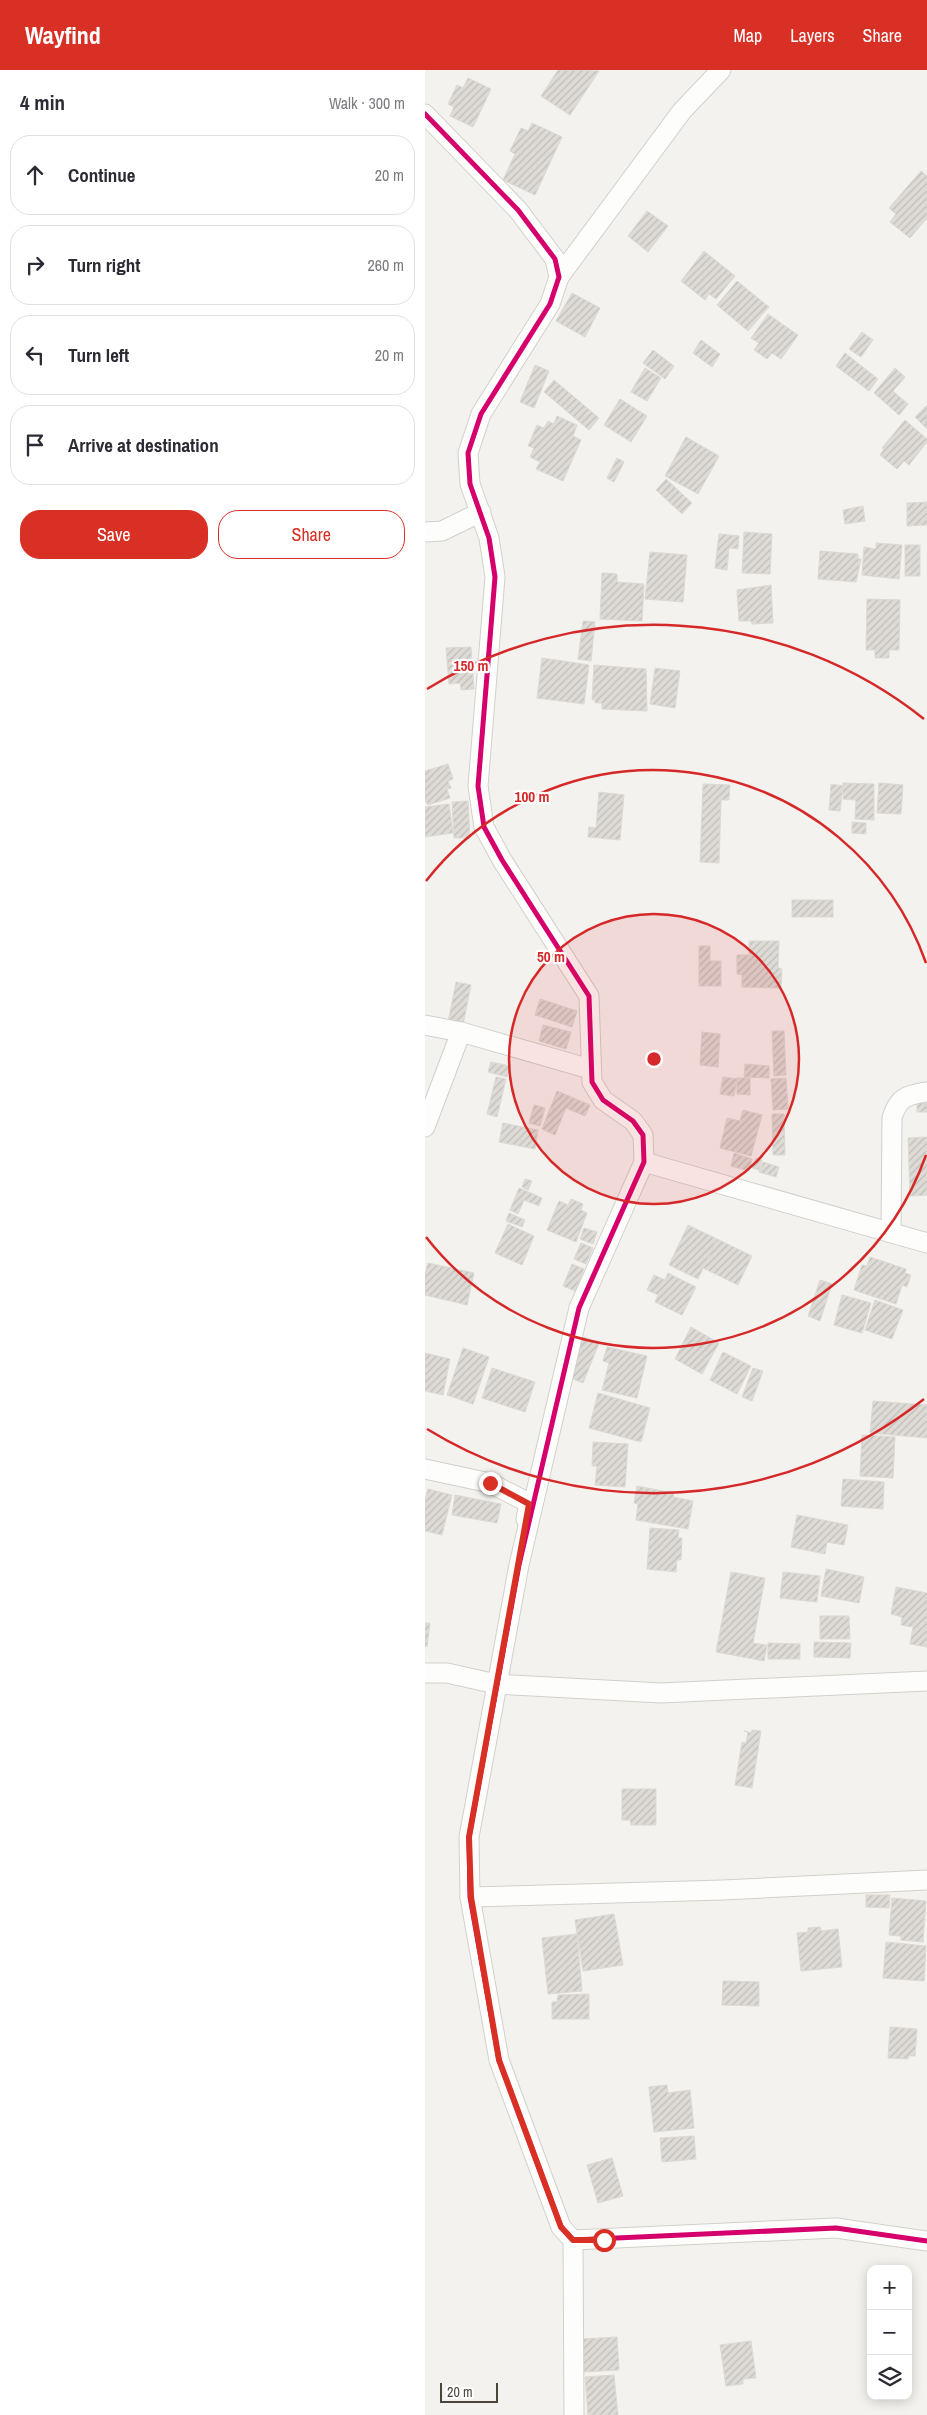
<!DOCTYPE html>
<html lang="en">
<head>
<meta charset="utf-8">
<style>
	:root { --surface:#fff; --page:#f7f7f7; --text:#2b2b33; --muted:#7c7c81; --line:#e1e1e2; --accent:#d93025 }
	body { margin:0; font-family:"Archivo Narrow",sans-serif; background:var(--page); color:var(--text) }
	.controls { position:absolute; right:15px; bottom:15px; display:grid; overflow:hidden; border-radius:10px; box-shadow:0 2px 12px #0003 }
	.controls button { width:45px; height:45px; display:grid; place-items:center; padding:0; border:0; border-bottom:1px solid var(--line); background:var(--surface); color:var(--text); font:25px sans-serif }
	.scale { position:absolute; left:15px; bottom:12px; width:58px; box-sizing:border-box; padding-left:5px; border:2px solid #4b4439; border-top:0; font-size:14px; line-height:18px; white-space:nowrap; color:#4b4439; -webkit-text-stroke:4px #fff; paint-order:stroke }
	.stop { position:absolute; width:15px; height:15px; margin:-11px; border:4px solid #d93025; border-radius:50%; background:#fff }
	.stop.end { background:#d93025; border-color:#fff; box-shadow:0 1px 5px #0008 }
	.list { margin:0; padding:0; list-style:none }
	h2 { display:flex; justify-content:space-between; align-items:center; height:65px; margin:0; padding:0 20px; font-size:21px }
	h2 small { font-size:16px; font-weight:400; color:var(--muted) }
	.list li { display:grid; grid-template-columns:32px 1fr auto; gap:15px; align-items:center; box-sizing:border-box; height:80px; margin:0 10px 10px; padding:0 10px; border:1px solid var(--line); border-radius:20px }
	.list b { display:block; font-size:19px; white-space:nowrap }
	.list em { font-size:16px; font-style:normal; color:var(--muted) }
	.actions { display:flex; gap:10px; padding:15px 20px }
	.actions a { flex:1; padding:11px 0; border:1px solid var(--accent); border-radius:20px; text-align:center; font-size:18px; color:var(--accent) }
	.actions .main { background:var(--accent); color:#fff }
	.icon { flex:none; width:28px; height:28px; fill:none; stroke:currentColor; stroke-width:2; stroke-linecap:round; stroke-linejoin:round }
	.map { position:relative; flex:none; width:502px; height:2345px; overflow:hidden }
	header { display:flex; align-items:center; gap:30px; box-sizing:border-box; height:70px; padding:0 25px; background:var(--accent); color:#fff }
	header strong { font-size:24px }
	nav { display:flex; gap:28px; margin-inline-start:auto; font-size:18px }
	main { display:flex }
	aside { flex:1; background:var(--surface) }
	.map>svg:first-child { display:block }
	.building { fill:url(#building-hatch); stroke:#dcd9d4 }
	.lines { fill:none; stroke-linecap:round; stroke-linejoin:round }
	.street-casing { stroke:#d2d0cb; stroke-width:21 }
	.street { stroke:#fdfdfc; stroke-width:19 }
	.cycleway-casing { stroke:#fff; stroke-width:8 }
	.cycleway { stroke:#d6006c; stroke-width:5 }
	.route { stroke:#d93025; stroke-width:6 }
	.ring { fill:none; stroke:#d62828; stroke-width:2.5 }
	.centre { fill:#d62828; stroke:#fff; stroke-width:2.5 }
	.ring-label { font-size:15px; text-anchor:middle; font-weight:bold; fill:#d62828; stroke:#fff; stroke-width:4.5; stroke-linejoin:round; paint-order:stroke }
</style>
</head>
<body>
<header>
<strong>Wayfind</strong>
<nav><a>Map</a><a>Layers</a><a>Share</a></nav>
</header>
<main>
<aside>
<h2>4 min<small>Walk · 300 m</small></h2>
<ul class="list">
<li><svg class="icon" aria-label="ahead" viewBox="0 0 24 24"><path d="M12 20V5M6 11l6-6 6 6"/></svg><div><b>Continue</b></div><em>20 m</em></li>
<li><svg class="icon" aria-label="right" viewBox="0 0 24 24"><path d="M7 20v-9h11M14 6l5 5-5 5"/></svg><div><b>Turn right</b></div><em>260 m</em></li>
<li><svg class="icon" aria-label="left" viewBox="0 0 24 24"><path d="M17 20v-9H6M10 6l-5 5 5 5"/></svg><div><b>Turn left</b></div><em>20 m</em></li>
<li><svg class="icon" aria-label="arrive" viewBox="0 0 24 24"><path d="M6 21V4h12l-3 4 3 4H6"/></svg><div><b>Arrive at destination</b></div></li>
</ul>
<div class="actions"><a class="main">Save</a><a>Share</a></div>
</aside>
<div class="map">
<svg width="502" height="2345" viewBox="0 0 502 2345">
	<defs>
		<pattern id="building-hatch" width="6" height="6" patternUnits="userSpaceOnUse" patternTransform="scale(1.25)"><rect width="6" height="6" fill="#dedbd6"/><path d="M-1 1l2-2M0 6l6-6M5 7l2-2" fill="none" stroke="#c0bdb8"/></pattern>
	</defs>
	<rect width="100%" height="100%" fill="#f4f2ee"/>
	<g class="building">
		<path d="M133,0L174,1L145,45L116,26Z"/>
		<path d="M43,8L66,19L48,57L25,46L29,37L23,34L32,15L38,18Z"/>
		<path d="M107,53L137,67L110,125L78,110L90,84L85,81L96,58L103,61Z"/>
		<path d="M496,101L502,106V148L485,168L465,152L471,144L464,138Z"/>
		<path d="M222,141L243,156L223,182L203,166Z"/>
		<path d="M279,181L310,206L291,229L284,224L280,230L256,211Z"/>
		<path d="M312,211L344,237L323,261L292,235Z"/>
		<path d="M147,223L175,238L160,267L131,251Z"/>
		<path d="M343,244L373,265L356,289L347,283L342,289L329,280L334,273L326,268Z"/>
		<path d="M437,262L448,270L436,287L424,279Z"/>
		<path d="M276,270L295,284L287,297L268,283Z"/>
		<path d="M228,280L249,296L240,309L218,293Z"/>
		<path d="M420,283L453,309L444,321L411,296Z"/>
		<path d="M110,295L124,301L109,338L95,332Z"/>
		<path d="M220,298L236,308L222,331L206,322Z"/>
		<path d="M470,298L480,307L468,321L483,334L474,345L449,323Z"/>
		<path d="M129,310L174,348L164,360L119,322Z"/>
		<path d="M195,329L222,346L206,372L179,355Z"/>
		<path d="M502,335V359L490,347Z"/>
		<path d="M132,346L152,355L148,366L156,370L138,411L111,399L115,392L105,387L109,378L103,376L112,355L119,358L123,351L129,354Z"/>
		<path d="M480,350L502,369V372L484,395L479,391L472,399L455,385L459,379L457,378Z"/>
		<path d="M261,367L294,386L273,424L240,406Z"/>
		<path d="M192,388L199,392L189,412L182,408Z"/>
		<path d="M241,409L267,433L257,444L231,420Z"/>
		<path d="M502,432V455L482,456V433Z"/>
		<path d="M438,436L440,451L420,454L418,440Z"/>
		<path d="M319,462L347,464L345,504L317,503Z"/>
		<path d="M294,464L314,466L313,479L304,478L302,500L290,498Z"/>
		<path d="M451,473L477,475L474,509L437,505L439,477L451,479Z"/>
		<rect x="480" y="475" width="15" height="31"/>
		<path d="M395,481L433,484V489H436L431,512L393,509Z"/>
		<path d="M225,482L262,485L258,532L220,529Z"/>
		<path d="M177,503L192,504V512L219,514L217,551L175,549Z"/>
		<path d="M346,515L348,553L327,554L326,551H314L312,520Z"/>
		<path d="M442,529L475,530L474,580H464V588H450V580H441Z"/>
		<path d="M158,551L170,552L166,591L153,589Z"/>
		<path d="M46,577L49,619L36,620L35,613L24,614L21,578Z"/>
		<path d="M117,588L164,595L159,634L112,628Z"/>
		<path d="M169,595L221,599L222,641L177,639V633H170V630H167Z"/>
		<path d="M230,598L255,601L250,638L225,634Z"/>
		<path d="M23,694L28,709L23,711L26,718L22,719L25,728L3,735L0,731V701Z"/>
		<path d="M418,713L449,714V750L430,749L431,730L418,729Z"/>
		<path d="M454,713L478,715L476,744L452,743Z"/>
		<path d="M278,714L305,715L304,730H296L294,793L275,792Z"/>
		<path d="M406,714L418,716L415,741L404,740Z"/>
		<path d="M174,722L199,725L195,770L163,767L164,757L171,758Z"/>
		<path d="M43,731L45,768H29L27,732Z"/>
		<path d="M24,734L28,763L0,767V737Z"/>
		<path d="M427,752L441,753V764L427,763Z"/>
		<rect x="367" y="830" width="41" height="17"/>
		<path d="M324,871H354L353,898L357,899L356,918L317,917V905L312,904V885H324Z"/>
		<path d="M274,876H285V891H296V916H274Z"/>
		<path d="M31,912L46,915L38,955L23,952Z"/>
		<path d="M115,929L152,941L147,957L110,945Z"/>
		<path d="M118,955L146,962L141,979L114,971Z"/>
		<path d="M347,961H359L361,1005L349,1006Z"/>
		<path d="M277,962L295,964L293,997L275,995Z"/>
		<path d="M66,992L85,996L82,1007L63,1002Z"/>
		<path d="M320,994L344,996V1008L319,1007Z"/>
		<path d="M71,1007L81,1009L72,1047L62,1044Z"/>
		<path d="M298,1007L312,1009L309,1026L295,1024Z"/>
		<path d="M312,1008H325V1025L312,1024Z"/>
		<path d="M361,1008L363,1039L348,1040L346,1009Z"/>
		<path d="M132,1021L165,1035L160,1046L141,1038L130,1065L117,1059Z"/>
		<rect x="492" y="1033" width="10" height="9"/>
		<path d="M109,1035L120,1038L115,1056L104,1053Z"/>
		<path d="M318,1040L337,1045L326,1086L295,1078L302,1048L315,1051Z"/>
		<path d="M347,1044H359L360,1085H348Z"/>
		<path d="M78,1053L113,1060L110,1079L74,1072Z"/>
		<path d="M502,1067V1125L485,1126L483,1068Z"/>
		<path d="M309,1083L327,1089L324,1101L306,1096Z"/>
		<path d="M331,1088L337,1090L334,1100L327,1098Z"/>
		<path d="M338,1092L354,1097L351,1107L334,1102Z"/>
		<path d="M100,1109L107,1111L103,1120L97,1117Z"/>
		<path d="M94,1118L117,1128L114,1136L99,1130L93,1144L85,1140Z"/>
		<path d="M146,1129L158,1134L156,1140L162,1143L151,1172L122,1160L134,1131L143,1135Z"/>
		<path d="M84,1143L100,1150L97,1157L81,1151Z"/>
		<path d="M83,1154L109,1166L97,1195L70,1183Z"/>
		<path d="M263,1155L292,1169L273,1209L244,1195Z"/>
		<path d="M159,1158L172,1162L168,1174L155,1169Z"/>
		<path d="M292,1169L327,1186L313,1215L278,1198Z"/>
		<path d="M156,1173L168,1178L161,1194L149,1189Z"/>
		<path d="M445,1187L481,1199L480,1203L486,1205L482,1217L477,1215L471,1234L429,1220L437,1195L442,1196Z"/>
		<path d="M3,1193L49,1203L42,1235L0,1225V1204Z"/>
		<path d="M147,1194L159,1199L150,1221L138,1216Z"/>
		<path d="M243,1203L271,1217L257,1245L230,1232L233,1225L222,1220L229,1205L240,1210Z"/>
		<path d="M395,1210L407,1214L395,1251L383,1246Z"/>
		<path d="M417,1225L446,1233L437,1263L409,1255Z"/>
		<path d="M450,1230L478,1240L467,1269L440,1260Z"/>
		<path d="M266,1257L294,1273L277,1304L250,1289Z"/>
		<path d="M159,1267L174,1273L158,1313L143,1307Z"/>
		<path d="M182,1277L222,1286L212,1328L177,1320L184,1293L178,1291Z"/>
		<path d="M38,1278L64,1287L48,1334L22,1325Z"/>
		<path d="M298,1282L326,1296L312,1324L285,1310Z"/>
		<path d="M0,1283L25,1289L18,1325L0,1321Z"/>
		<path d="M67,1298L110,1312L100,1342L57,1328Z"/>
		<path d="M328,1298L338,1301L327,1331L317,1327Z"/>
		<path d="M173,1323L225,1338L216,1372L164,1358Z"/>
		<path d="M448,1331L502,1335V1368L445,1363Z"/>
		<path d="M437,1365L470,1367L468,1408L435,1406Z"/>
		<path d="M168,1372L203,1374L200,1417L170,1415L172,1396H167Z"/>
		<path d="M418,1409L459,1412L458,1439L416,1436Z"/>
		<path d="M212,1416L249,1423L248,1427L268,1431L263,1459L211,1450L213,1434L209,1433Z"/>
		<path d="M3,1419L27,1425L17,1465L0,1461V1430Z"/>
		<path d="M30,1425L76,1434L72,1453L27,1445Z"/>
		<path d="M372,1445L423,1455L419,1475L402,1472L400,1484L366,1477Z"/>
		<path d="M225,1458L254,1460L253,1468H257L256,1490H252L251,1502L222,1499Z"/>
		<path d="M401,1499L439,1507L434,1533L396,1526Z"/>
		<path d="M306,1502L340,1508L328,1573L342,1575L339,1591L291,1582Z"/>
		<path d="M358,1502L395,1506L392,1532L355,1528Z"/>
		<path d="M471,1517L502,1523V1577L485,1574L488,1557L476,1555L477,1547L466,1544Z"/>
		<path d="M395,1546H424L425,1569H395Z"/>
		<path d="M0,1553H5L2,1577L0,1576Z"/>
		<path d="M389,1572L426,1573L425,1588L389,1587Z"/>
		<path d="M343,1573L375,1574V1589H343Z"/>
		<path d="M327,1660L336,1661L327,1718L310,1715L317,1672L321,1673L323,1662L319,1661L326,1663Z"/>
		<path d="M197,1719H231V1755H206L205,1750H197Z"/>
		<path d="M441,1825H465L464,1838L441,1837Z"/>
		<path d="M467,1828L501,1831L498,1872L476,1870V1866L464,1865Z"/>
		<path d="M189,1844L198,1895L158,1901L150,1850Z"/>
		<path d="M395,1857L396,1861L413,1859L417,1897L376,1901L372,1863L383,1862V1858Z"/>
		<path d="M152,1864L157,1921L123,1924L117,1868Z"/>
		<path d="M461,1872L501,1876L499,1911L458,1908Z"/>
		<path d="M298,1911L334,1912V1936L297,1935Z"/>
		<path d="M164,1924V1949H127V1932H132L133,1925Z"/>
		<path d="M465,1957L492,1959L490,1986H484L483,1989L463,1988Z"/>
		<path d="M242,2015L243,2023L265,2020L269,2058L229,2062L224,2017Z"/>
		<path d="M269,2066L271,2089L237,2092L235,2068Z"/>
		<path d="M187,2088L198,2126L173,2133L162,2095Z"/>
		<path d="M192,2267L194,2300L159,2302L157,2269Z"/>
		<path d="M326,2271L331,2308L318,2309V2314L301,2316L295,2275Z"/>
		<path d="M189,2305L193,2345H163L160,2307Z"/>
	</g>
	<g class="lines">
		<defs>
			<g id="street">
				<path d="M0,44L93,140L130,189L134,207L125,234L56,344L43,383L45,414L64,468L70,507L53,716L59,757L77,790L164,926L167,1012L178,1030L208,1051L218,1065L219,1092L154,1238L94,1495L44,1767L45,1827L74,1990L136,2157L148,2170L411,2158L502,2171"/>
				<path d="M134,207L257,41L296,0"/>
				<path d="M0,462L17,461L56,442"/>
				<path d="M0,955L36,962L165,999"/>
				<path d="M0,1057L36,962"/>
				<path d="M219,1092L502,1173"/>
				<path d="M466,1163L467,1048C473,1027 482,1025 502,1022"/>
				<path d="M0,1399L65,1413L104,1433L101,1449"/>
				<path d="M0,1603H22L71,1614L236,1623L502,1611"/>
				<path d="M45,1827L298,1820L502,1810"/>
				<path d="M148,2170L149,2345"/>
			</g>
		</defs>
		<use href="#street" class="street-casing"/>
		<use href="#street" class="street"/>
		<defs>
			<path id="cycleway" d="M0,44L93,140L130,189L134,207L125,234L56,344L43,383L45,414L64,468L70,507L53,716L59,757L77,790L164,926L167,1012L178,1030L208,1051L218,1065L219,1092L154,1238L94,1495L44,1767L45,1827L74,1990L136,2157L148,2170L411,2158L502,2171"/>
		</defs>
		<use href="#cycleway" class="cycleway-casing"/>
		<use href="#cycleway" class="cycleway"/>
	</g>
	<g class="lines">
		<path class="route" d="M65,1413L104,1434L44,1767L46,1827L74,1990L136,2157L148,2170H179"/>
	</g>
	<circle cx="229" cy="989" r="145" fill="#d62828" fill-opacity=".12"/>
	<g class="ring">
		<circle cx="229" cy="989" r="145"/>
		<path d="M501 1085A289 289 0 0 1 1 1167M1 811A289 289 0 0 1 501 893"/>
		<path d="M499 1329A434 434 0 0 1 2 1359M2 619A434 434 0 0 1 499 649"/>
	</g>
	<circle cx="229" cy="989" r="8" class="centre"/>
	<g class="ring-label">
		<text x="46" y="601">150 m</text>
		<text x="107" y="732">100 m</text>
		<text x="126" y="892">50 m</text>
	</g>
</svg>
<div class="controls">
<button>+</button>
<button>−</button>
<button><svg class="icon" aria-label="layers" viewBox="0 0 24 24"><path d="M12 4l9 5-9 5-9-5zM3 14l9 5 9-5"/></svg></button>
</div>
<div class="scale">20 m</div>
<div class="stop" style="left:179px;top:2170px"></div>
<div class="stop end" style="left:65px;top:1413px"></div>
</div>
</main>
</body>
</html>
